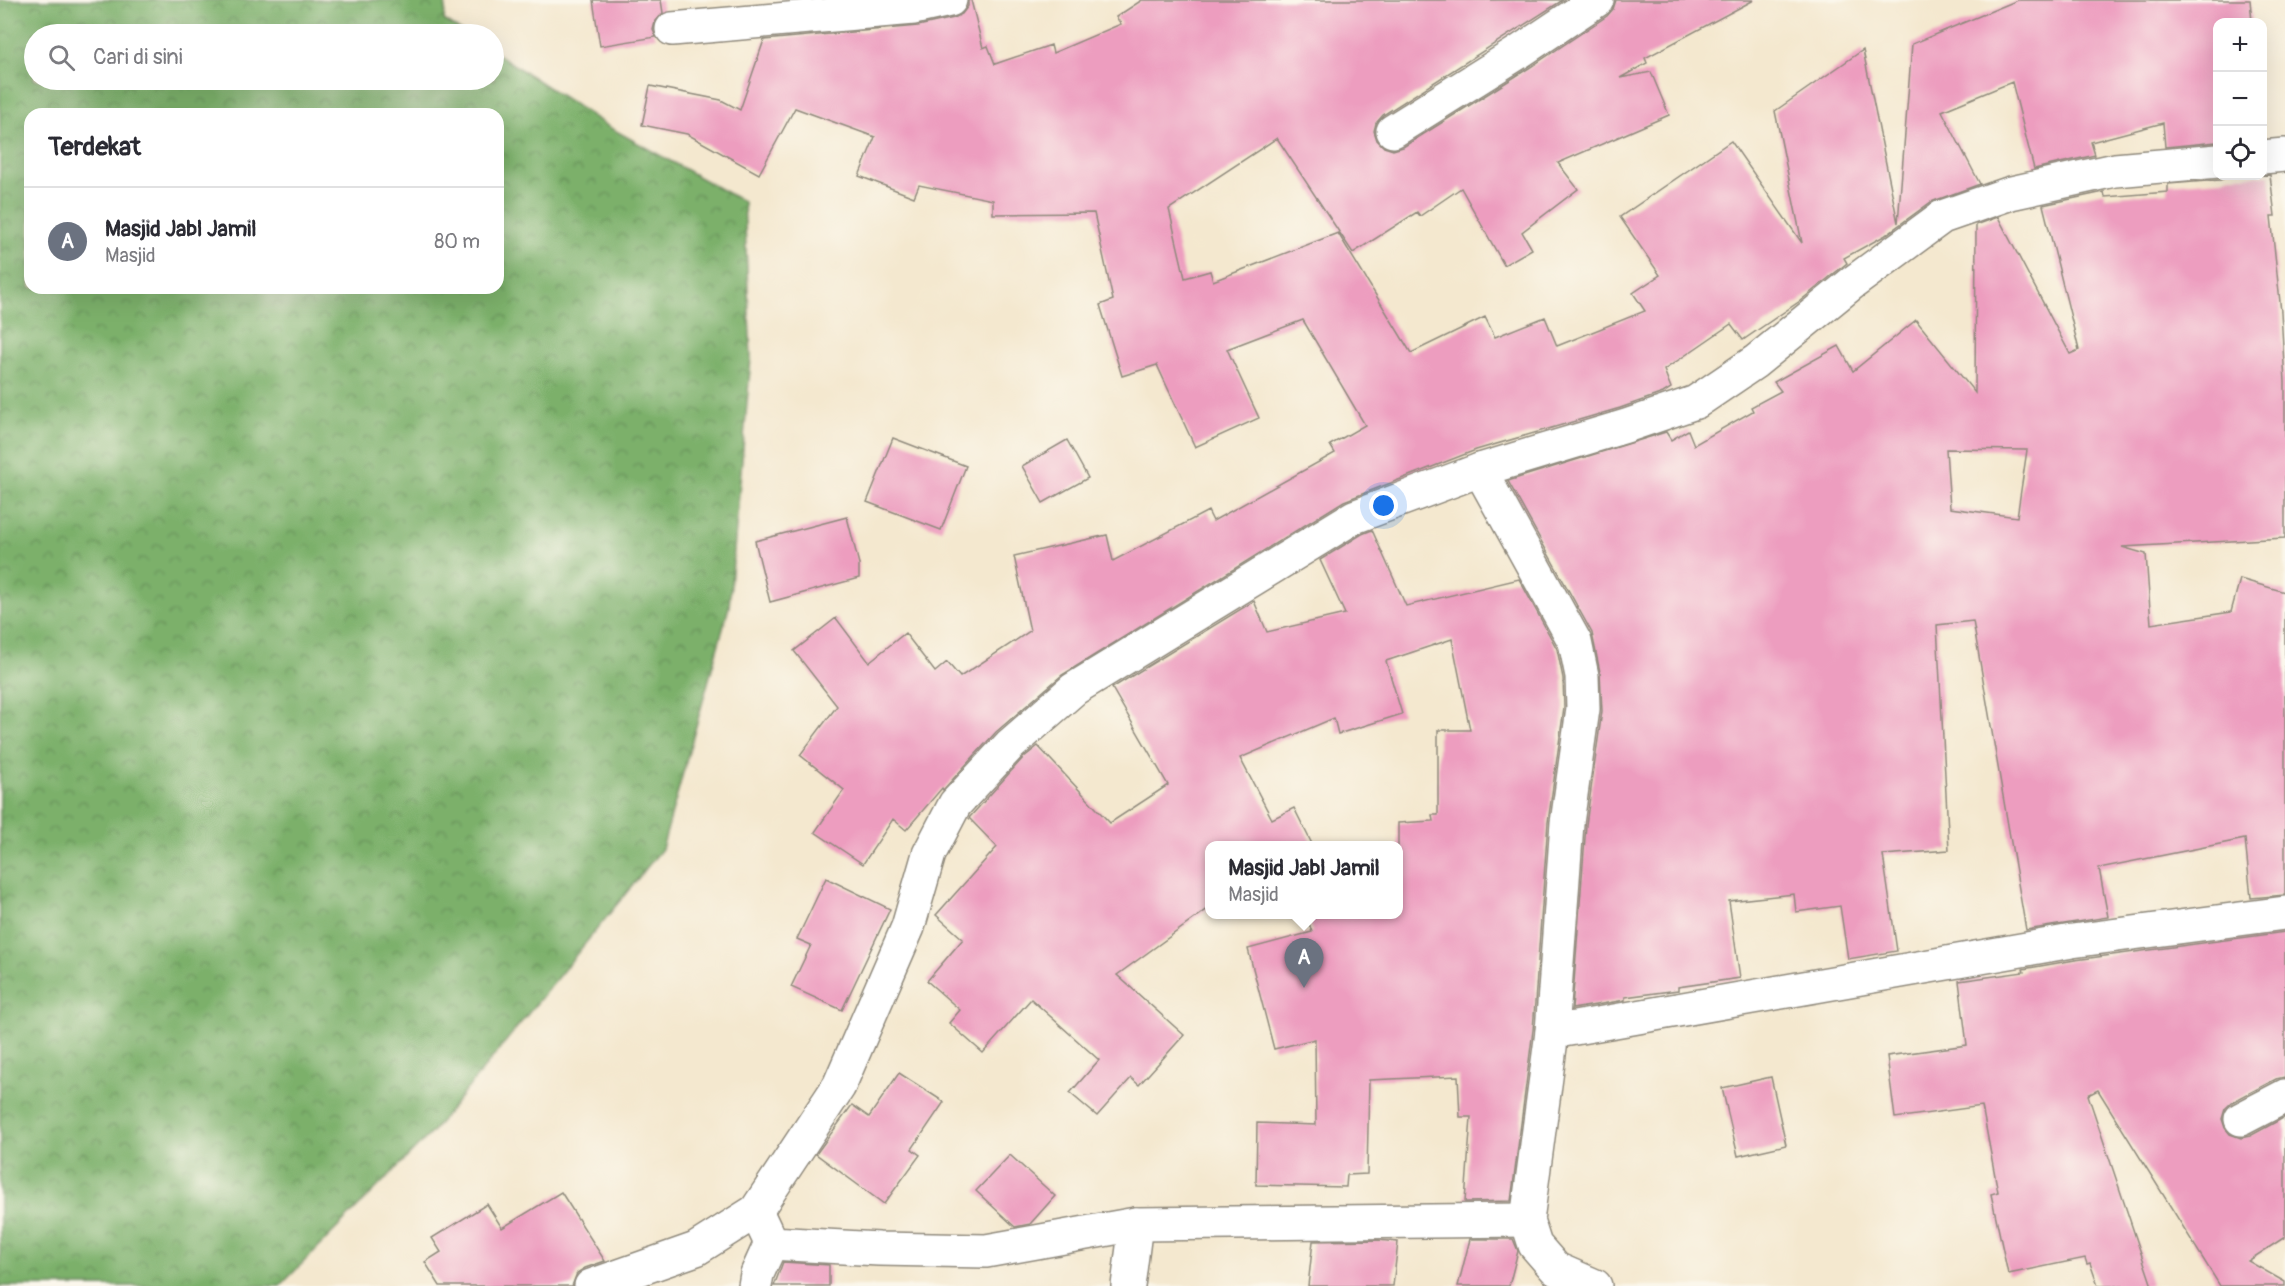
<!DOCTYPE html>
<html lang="id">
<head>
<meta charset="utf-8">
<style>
	:root { --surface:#fff; --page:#f2f2f3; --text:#2b2b33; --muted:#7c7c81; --line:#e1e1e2; --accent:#d1495b }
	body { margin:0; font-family:Pangolin,sans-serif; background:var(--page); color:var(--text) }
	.controls { position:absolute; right:18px; top:18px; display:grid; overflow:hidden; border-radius:12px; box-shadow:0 6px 24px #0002 }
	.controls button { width:54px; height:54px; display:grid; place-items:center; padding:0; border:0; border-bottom:2px solid var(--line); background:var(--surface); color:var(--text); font:30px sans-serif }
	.you { position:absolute; left:1384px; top:506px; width:21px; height:21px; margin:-15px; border:4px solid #fff; border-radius:50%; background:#1a73e8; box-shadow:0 0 0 9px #1a73e833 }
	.badge { display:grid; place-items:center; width:39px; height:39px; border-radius:50%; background:var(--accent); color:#fff; font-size:20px; font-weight:700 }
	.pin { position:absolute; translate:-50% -50px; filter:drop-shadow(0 2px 3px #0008) }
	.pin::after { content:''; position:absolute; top:32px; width:21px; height:18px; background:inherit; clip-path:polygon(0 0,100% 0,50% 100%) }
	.popup { position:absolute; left:1205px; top:841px; width:198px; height:78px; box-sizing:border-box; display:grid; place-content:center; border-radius:12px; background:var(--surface); filter:drop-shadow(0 2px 4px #0005); font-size:20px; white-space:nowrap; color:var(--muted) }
	.popup b { font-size:22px; color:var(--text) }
	.popup::after { content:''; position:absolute; left:50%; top:100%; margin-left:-12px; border:12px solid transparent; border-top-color:var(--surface) }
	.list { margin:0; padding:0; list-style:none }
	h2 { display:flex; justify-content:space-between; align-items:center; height:78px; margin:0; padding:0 24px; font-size:26px }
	h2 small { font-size:20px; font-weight:400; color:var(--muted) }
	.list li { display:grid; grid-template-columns:39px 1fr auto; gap:18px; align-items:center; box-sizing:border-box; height:108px; padding:0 24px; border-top:2px solid var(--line) }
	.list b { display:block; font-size:22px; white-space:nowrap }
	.list p { margin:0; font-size:20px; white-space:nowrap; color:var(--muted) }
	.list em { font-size:20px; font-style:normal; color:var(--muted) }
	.icon { flex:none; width:33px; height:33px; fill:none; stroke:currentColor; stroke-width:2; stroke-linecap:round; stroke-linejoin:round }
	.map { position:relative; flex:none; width:2285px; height:1286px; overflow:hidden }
	.search { position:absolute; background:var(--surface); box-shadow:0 6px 24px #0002; left:24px; top:24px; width:480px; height:66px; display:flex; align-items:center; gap:15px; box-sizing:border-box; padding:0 21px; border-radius:33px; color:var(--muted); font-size:22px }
	.panel { position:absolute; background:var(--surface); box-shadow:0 6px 24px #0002; left:24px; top:108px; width:480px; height:186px; border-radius:18px }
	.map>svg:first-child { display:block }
	.forest { fill:url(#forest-crowns); stroke:#546e4b; stroke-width:1.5; fill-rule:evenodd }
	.building { fill:#ed9dbf; fill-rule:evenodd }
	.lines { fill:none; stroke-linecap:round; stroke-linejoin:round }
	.street-casing { stroke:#908a7d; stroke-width:36 }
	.street { stroke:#fff; stroke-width:33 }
</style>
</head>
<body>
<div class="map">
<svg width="2285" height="1286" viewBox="0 0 2285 1286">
	<defs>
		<pattern id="forest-crowns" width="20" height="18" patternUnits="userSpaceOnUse" patternTransform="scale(1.5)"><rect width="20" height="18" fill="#7cb06b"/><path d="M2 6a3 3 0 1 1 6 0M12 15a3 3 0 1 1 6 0" fill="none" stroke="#668f58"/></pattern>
	</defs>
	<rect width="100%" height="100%" fill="#fbf7ec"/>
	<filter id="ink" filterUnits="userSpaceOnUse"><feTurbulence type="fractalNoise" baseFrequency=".0167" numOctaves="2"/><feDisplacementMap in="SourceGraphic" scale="12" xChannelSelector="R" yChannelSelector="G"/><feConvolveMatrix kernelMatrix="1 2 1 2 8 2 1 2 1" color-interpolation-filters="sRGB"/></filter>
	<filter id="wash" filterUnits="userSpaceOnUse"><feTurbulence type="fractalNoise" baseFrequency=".008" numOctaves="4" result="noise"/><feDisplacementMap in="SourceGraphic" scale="24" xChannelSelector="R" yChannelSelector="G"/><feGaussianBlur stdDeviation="1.35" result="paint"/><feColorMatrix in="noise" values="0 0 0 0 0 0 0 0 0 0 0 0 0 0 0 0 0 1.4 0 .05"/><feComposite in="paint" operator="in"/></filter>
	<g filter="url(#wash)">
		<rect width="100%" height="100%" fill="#f4e8cf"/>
		<path class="forest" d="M0,0H446L444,20L466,34H34V80H494V52L609,127L744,202L751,358L729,607L662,849L433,1131L280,1286H0ZM30,114H498V288H30Z"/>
		<g id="blocks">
			<g class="building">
				<path d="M593,0H661L663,13L655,22L653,30L656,37L600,46Z"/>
				<path d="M968,0H971L983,48L988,46L995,64L1051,45L1053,53L1121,24L1116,17L1142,0H1563L1383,115L1376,123L1374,131L1377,140L1384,147L1393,150L1403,147L1529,68L1607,16L1613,9L1616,0H1754L1645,58L1647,63L1620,78L1651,72L1669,115L1558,163L1578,189L1522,232L1532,249L1504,265L1461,188L1420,216L1417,212L1353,253L1277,138L1169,209L1185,278L1210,271L1213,281L1338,233L1411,353L1485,317L1495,337L1545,317L1557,346L1645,311L1633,293L1660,275L1620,217L1731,141L1802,243L1775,111L1863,50L1898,223L1912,44L2018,0H2250L2252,22H2217V142L2165,147L2163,123L2091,142L2095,155L2034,169L2012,82L1942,111L1980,184L1931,202L1884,236L1844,258L1847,263L1800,301L1743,340L1731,324L1664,370L1671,388L1663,393L1620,408L1476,450L1344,501L1062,675L996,732L943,790L942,788L906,830L893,819L863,864L815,832L844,790L800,755L837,706L794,651L836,618L869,662L905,633L935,672L947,662L960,677L1030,631L1014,556L1107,535L1113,561L1208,511L1213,521L1335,453L1330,445L1365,425L1303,320L1227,349L1259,418L1195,447L1157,365L1122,376L1100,305L1113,300L1094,213L993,214V200L919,185L914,197L859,176L875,137L795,108L759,174L687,134L642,125L650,86L721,100L740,110L764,40L918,26L954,18L962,14L968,6Z"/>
				<path d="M2270,175L2275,216H2271L2281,312L2285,382V538L2122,547L2146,554L2151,624L2231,612L2240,579L2285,592V895L2251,898L2245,839L2099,868L2108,917L2026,930L1973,621L1937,625L1949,850L1883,855L1897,951L1848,959L1840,906L1796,912L1794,894L1729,901L1740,978L1678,987V990L1625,997V1000L1572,1009L1586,825L1602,711L1600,672L1592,633L1508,481L1666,432L1671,440L1688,430L1694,445L1753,411L1751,407L1781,391L1774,382L1839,346L1853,371L1916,320L1975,393L1976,225L1998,217L2070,354L2079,350L2043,205L2104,192L2105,197L2168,192V184L2220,180L2230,176ZM1946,449L2027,450L2017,517L1950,508Z"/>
				<path d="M893,438L966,466L941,530L867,502Z"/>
				<path d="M1067,440L1088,478L1043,503L1022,466Z"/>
				<path d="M847,517L859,564V578L770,602L755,541Z"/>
				<path d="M1372,530L1406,606L1519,579L1557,649L1563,678L1564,708L1548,822L1533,1030L1511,1201L1465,1202L1471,1117H1460L1458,1076L1369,1080L1367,1174L1347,1175L1346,1187L1256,1185L1257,1123L1316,1125L1315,1039L1274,1049L1248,949L1312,932L1306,915H1398V823L1433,821L1432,815H1438V730H1470L1452,639L1386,661L1402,714L1338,734L1334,718L1240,758L1272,819L1294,808L1313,846H1209V908L1117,975L1184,1035L1139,1085L1131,1078L1097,1116L1070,1093L1099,1060L1031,999L983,1053L949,1023L960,1010L927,981L963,939L936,915L997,847L969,818L1023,758L1038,746L1110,823L1168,785L1112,688L1254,601L1267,632L1345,614L1320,560L1362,534Z"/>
				<path d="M826,878L890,909L842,1010L791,987L811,945L797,939Z"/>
				<path d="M2285,932V1077L2276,1079L2232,1102L2225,1109L2222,1119L2225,1128L2230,1134L2241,1138L2250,1136L2285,1117V1237L2248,1261L2285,1282V1286H2220L2098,1090L2088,1095L2152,1286H2098L2090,1263L2087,1264L2085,1258L2008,1274L1991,1194L1998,1192L1982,1106L1895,1118L1887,1056L1967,1045L1959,981L2024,972L2023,969L2075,960Z"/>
				<path d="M899,1073L944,1102L912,1149L920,1155L884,1204L816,1154L852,1105L869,1117Z"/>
				<path d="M1771,1077L1786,1145L1738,1156L1722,1088Z"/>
				<path d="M1010,1155L1055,1196L1030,1224L1015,1227L976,1191Z"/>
				<path d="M561,1192L605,1261L585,1268L577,1273L572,1286H440L425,1262L441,1252L432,1238L487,1204L502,1228Z"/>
				<path d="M1470,1239H1513L1518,1251L1509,1286H1458Z"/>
				<path d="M1378,1240L1398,1242L1393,1286H1308L1313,1241Z"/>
				<path d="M783,1262L829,1265V1286H774Z"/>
			</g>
		</g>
	</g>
	<g filter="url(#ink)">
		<use href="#blocks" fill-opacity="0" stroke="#908a7d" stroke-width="1.5"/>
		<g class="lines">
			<defs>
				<g id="street">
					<path d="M672,29L914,8L950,0"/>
					<path d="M1393,131L1519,52L1597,0"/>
					<path d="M2262,157L2285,155"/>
					<path d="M1480,470L1575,642L1582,676L1583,709L1567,823L1552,1032L1527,1220L1535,1245L1556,1269L1595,1286"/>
					<path d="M1552,1032L2072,941L2285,913"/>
					<path d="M2241,1119L2285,1096"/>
					<path d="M756,1211L771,1243L879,1249L986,1251L1136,1224L1527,1220"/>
					<path d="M591,1286L696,1249L756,1211L839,1086L908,927L929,854L955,804L1010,745L1074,689L1354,517L1480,470L1626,426L1696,402L1755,362L1851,284L1942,217L2011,193L2115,170L2218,161"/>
					<path d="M755,1286L757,1274L771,1243"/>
					<path d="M1128,1286L1136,1224"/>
				</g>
			</defs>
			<use href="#street" class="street-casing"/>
			<use href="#street" class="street"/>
		</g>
	</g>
</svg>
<div class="controls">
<button>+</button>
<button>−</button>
<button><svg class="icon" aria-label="locate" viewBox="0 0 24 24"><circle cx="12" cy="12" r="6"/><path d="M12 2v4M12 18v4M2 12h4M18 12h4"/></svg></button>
</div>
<div class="you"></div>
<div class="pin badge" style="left:1304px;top:988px;background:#6b7280">A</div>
<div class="popup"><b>Masjid Jabl Jamil</b>Masjid</div>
<div class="search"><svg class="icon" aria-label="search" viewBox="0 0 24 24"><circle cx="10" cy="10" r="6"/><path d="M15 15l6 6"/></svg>Cari di sini</div>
<section class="panel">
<h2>Terdekat<small></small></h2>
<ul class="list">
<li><span class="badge" style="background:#6b7280">A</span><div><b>Masjid Jabl Jamil</b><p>Masjid</p></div><em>80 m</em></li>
</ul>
</section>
</div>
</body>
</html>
